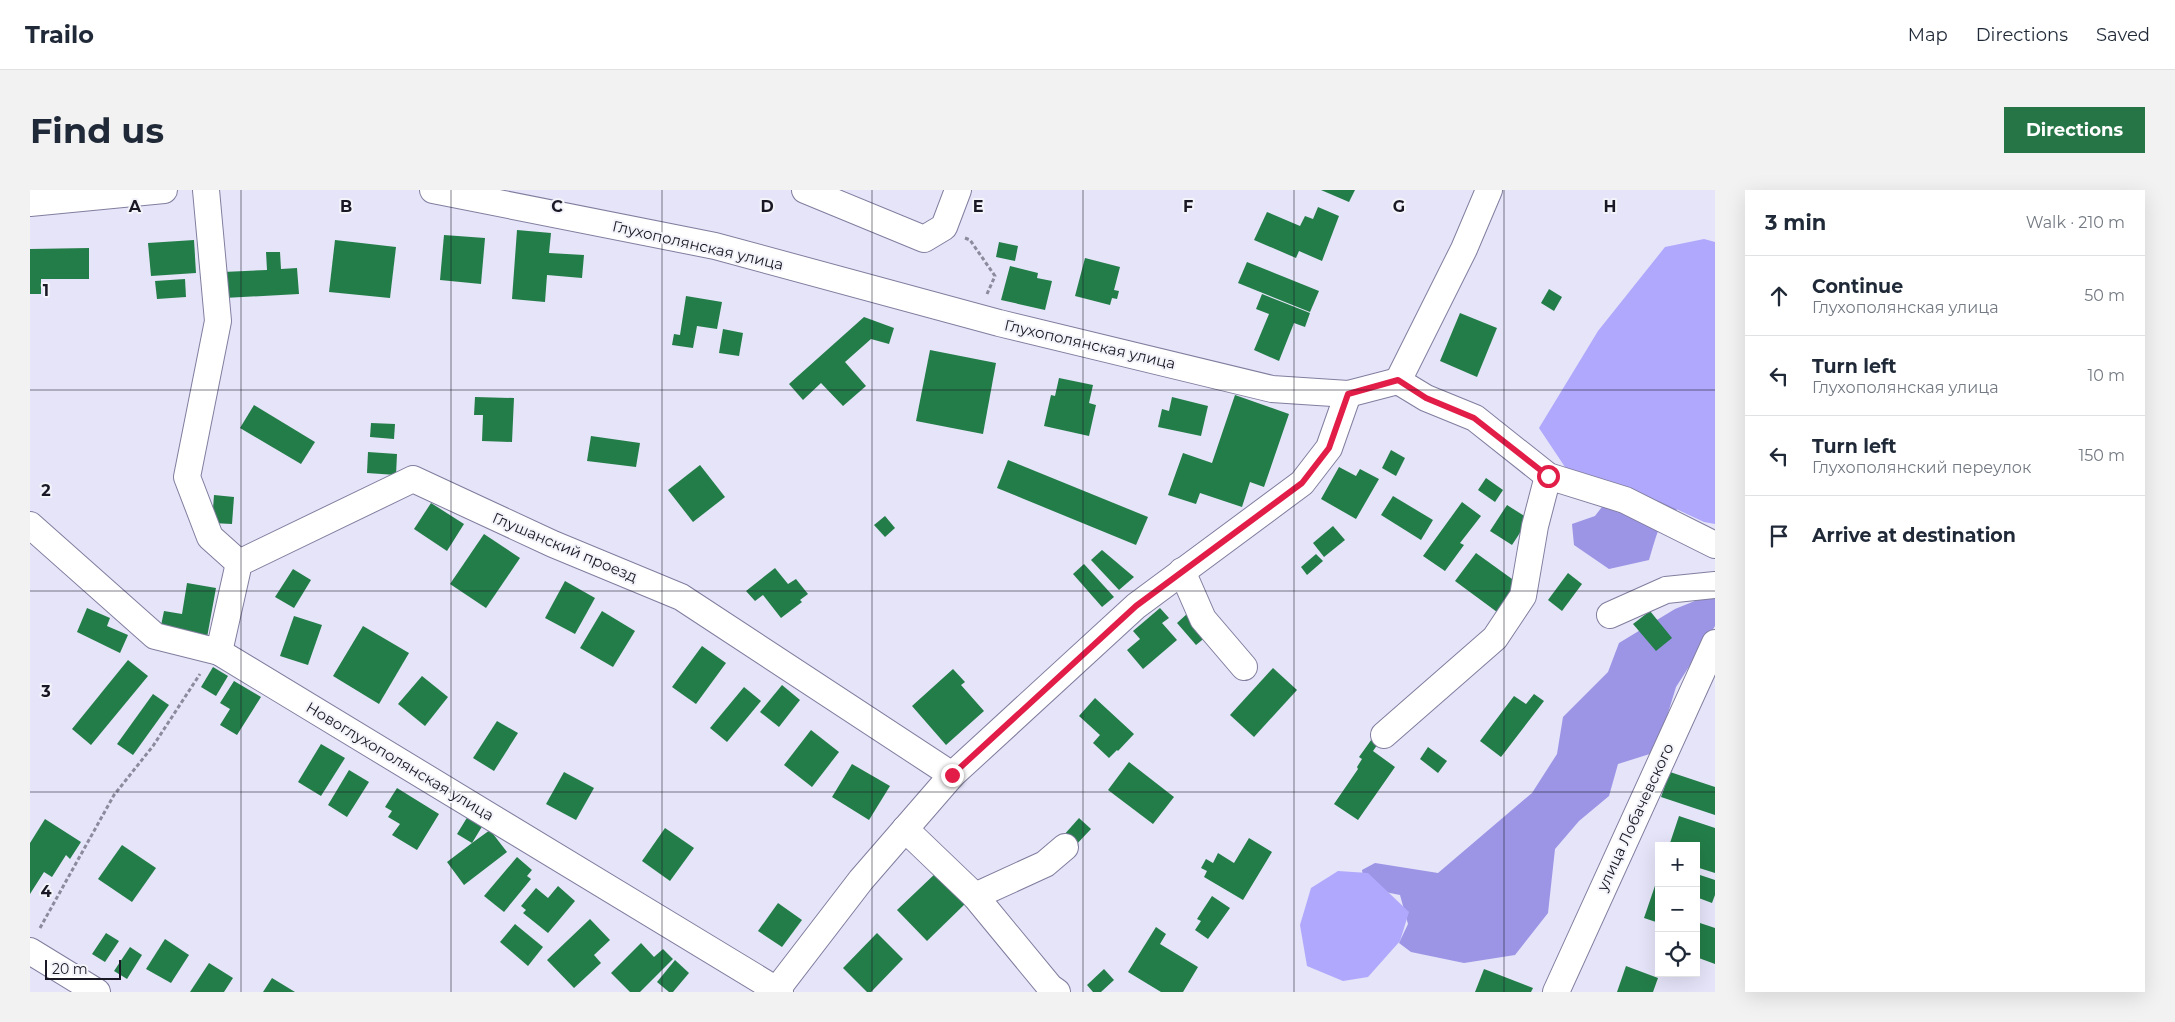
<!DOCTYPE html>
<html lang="en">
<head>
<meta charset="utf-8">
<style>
	:root { --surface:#fff; --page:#f2f2f3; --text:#1f2937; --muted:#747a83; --line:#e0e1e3; --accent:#267546 }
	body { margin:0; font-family:Montserrat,sans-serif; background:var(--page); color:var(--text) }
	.controls { position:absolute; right:15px; bottom:15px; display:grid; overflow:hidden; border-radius:0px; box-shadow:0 5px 20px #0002 }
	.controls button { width:45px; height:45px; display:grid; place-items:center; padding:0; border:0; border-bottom:1px solid var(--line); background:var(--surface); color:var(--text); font:25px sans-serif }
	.scale { position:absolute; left:15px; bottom:12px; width:76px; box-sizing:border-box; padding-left:5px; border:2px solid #191824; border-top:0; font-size:14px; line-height:18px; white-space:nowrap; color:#191824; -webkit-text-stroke:4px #f3f3fa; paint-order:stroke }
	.stop { position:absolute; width:15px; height:15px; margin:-11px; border:4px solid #e11d48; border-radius:50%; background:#fff }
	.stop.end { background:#e11d48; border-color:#fff; box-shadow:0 1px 5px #0008 }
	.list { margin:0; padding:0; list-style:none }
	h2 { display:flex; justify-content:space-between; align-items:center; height:65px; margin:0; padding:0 20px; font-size:21px }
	h2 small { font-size:16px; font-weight:400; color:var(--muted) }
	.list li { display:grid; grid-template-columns:32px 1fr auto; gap:15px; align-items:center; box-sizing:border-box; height:80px; padding:0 20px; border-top:1px solid var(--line) }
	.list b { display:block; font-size:19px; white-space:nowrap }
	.list p { margin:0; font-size:16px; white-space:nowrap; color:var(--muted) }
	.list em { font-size:16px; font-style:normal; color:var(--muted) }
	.icon { flex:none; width:28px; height:28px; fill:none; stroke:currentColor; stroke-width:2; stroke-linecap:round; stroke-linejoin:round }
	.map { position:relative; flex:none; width:1685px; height:802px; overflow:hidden; border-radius:0px }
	header { display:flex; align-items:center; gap:30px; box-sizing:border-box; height:70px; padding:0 25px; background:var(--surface); border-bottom:1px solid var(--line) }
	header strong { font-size:24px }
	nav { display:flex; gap:28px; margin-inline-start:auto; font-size:18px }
	.intro { display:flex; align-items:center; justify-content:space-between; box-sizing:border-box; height:120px; padding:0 30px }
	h1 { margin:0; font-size:35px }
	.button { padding:12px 22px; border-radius:0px; background:var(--accent); color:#fff; font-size:18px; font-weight:700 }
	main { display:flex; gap:30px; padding:0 30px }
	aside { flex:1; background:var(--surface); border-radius:0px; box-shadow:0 5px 20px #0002 }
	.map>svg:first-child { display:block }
	.forest { fill:#9c94e5 }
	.water { fill:#b0a8fc }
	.building { fill:#237d48 }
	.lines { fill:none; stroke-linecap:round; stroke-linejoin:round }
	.minor-casing { stroke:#807e9e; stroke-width:28 }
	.path { stroke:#8c8b9d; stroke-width:3; stroke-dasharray:4 2.5; stroke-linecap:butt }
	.minor { stroke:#fff; stroke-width:26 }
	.route { stroke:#e11d48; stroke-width:6 }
	.grid { fill:none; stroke:#191824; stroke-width:1; stroke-opacity:0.55 }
	.labels { text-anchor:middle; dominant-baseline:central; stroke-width:4; stroke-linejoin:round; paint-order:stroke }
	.street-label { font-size:15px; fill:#191824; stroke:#f3f3fa }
	.grid-label { font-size:16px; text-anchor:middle; font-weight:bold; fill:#191824; stroke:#f3f3fa; stroke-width:4; stroke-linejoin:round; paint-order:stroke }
</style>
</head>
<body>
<header>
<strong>Trailo</strong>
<nav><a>Map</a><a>Directions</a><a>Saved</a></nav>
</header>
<div class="intro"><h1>Find us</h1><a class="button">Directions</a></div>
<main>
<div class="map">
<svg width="1685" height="802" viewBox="0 0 1685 802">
	<rect width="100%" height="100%" fill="#e5e4f9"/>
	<g class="forest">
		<path d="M1666,308C1629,329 1631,330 1619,370L1579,379L1544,355L1542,334L1565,326L1578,309Z"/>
		<path d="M1682,404L1685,408V436L1646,497L1626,562L1588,574L1579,606L1549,631L1525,659L1518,723L1485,765L1434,773L1381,762L1369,753L1378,734L1370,705L1335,698L1332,680L1345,673L1408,683L1502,603L1527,564L1533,527L1578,482L1589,453L1645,419Z"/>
	</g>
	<g class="water">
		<path d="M1674,49L1685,52V334L1674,332L1629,311L1585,303L1537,280L1509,238L1568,141L1635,57Z"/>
		<path d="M1308,681L1338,683L1379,722L1370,751L1338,787L1313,791L1277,776L1270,735L1281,698Z"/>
	</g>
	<g class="building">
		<path d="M1291,0H1325L1319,12Z"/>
		<path d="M1288,17L1309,26L1292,71L1269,61L1266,68L1224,50L1237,22L1270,36L1275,26L1283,29Z"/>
		<path d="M487,40L521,43L519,63L554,65L552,88L517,85L515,112L482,109Z"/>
		<path d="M414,45L455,48L451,94L410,90Z"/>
		<path d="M164,50L166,83L121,86L118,53Z"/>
		<path d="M305,50L366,57L360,108L299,102Z"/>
		<path d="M969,52L988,56L985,71L966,67Z"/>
		<path d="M59,58V89H11V104H0V59Z"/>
		<path d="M236,62H250L251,79L267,78L269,104L194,108L193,82L237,80Z"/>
		<path d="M1055,68L1090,77L1084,100L1089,101L1087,109L1082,108L1080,115L1045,106Z"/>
		<path d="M1217,72L1289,101L1280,122L1208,93Z"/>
		<path d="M980,76L1008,83L1007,88L1022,91L1015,120L971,110Z"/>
		<path d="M155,89L156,107L127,109L125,91Z"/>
		<path d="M1519,99L1532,107L1524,121L1511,113Z"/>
		<path d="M1232,104L1280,123L1275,137L1264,133L1249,171L1224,160L1239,124L1226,119Z"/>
		<path d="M656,106L692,112L687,139L667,136L663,158L642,155L644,144L650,145Z"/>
		<path d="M1430,123L1467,138L1447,187L1410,171Z"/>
		<path d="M834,127L864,138L859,154L841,149L815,172L836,196L813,216L791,193L773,210L759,194Z"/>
		<path d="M693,139L713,143L709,166L689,163Z"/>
		<path d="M900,160L966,173L953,244L886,231Z"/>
		<path d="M1029,188L1063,195L1059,213L1066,215L1059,246L1014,236L1021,205L1025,206Z"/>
		<path d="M1205,205L1259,224L1234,297L1220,292L1212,317L1170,303L1166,314L1138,305L1153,263L1182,273Z"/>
		<path d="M445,207L484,208L482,252L452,251L453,225H444Z"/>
		<path d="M1142,207L1178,216L1171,246L1128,237L1132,219L1139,221Z"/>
		<path d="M224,215L285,252L271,274L210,238Z"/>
		<path d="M341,233L365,234L364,249L340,247Z"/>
		<path d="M561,246L610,253L606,277L557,271Z"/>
		<path d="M1361,260L1375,268L1366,286L1352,278Z"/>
		<path d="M338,262L367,264L366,285L337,283Z"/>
		<path d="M978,270L1118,327L1106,355L967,298Z"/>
		<path d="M670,275L695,307L663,332L638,300Z"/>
		<path d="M1309,277L1326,286L1330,279L1349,289L1326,329L1291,309Z"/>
		<path d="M1456,288L1473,300L1465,312L1448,300Z"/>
		<path d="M184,305L204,307L202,334L182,333Z"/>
		<path d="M1363,306L1403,330L1391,350L1351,325Z"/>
		<path d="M1432,312L1451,326L1430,353L1434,355L1415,381L1393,366Z"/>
		<path d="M401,313L434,334L417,361L384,339Z"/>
		<path d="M1477,315L1499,329L1482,355L1460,341Z"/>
		<path d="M855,326L865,338L855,347L844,335Z"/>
		<path d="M1303,336L1315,350L1294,367L1283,353Z"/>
		<path d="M454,344L490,368L456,418L420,394Z"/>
		<path d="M1072,360L1104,387L1089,400L1061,370Z"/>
		<path d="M1446,363L1489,394L1467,422L1425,391Z"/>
		<path d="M1286,364L1293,371L1277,385L1271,377Z"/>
		<path d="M1054,374L1084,407L1072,417L1043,384Z"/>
		<path d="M745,378L758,394L766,389L778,404L770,410L772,412L751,428L733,405L725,411L716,401Z"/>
		<path d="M263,379L281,390L264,418L245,407Z"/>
		<path d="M1538,383L1552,394L1532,421L1518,410Z"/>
		<path d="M535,391L565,408L545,444L515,428Z"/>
		<path d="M157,393L186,398L176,453L129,445L134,421L152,424Z"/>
		<path d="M57,418L80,428L77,436L98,445L90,463L47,442Z"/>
		<path d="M1130,418L1139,428L1132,433L1147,450L1113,479L1097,460L1110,449L1103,441Z"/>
		<path d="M572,421L605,441L583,477L550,458Z"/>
		<path d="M1620,421L1642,448L1626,461L1603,434Z"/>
		<path d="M1158,423L1177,446L1166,455L1147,433Z"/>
		<path d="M264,426L292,435L278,475L250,466Z"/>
		<path d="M333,436L379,463L349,514L303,486Z"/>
		<path d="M672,456L696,473L666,514L642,497Z"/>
		<path d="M98,470L118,486L61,555L42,539Z"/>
		<path d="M183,477L198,486L186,506L171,497Z"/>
		<path d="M1243,478L1267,500L1224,547L1200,525Z"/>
		<path d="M923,479L935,492L931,495L954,521L916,555L882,516Z"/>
		<path d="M392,486L418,507L395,536L368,514Z"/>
		<path d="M204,491L231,507L207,545L190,535L200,519L190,513Z"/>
		<path d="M752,495L770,510L749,537L730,522Z"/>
		<path d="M714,497L731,511L697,552L680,538Z"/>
		<path d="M123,504L139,515L103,565L87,554Z"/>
		<path d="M1504,504L1514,511L1471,567L1450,551L1484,506L1496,514Z"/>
		<path d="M1065,508L1104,544L1088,561L1087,560L1079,568L1063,553L1070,545L1049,526Z"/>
		<path d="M467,531L488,543L464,581L443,568Z"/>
		<path d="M781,540L809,562L782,597L754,575Z"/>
		<path d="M1344,546L1350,551L1343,561L1365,577L1328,630L1304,614L1328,579L1327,577L1332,569L1329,567Z"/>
		<path d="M291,554L315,568L291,606L268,592Z"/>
		<path d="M1398,557L1417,571L1408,583L1390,569Z"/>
		<path d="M1099,572L1144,607L1123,634L1078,600Z"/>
		<path d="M822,574L860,596L839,630L802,607Z"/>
		<path d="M319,580L339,592L317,627L298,615Z"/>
		<path d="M534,582L564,598L546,630L516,614Z"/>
		<path d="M1640,582L1685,597V625L1631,607Z"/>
		<path d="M367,598L409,624L387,660L362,645L370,634L358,627L362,621L355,617Z"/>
		<path d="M438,626L453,635L442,653L460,640L477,662L434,695L417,672L442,653L427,644Z"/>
		<path d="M1649,626L1685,638V683L1666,677V656H1639Z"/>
		<path d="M1049,628L1061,639L1044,657L1033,646Z"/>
		<path d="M15,629L51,652L40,669L36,665L22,687L14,682L0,704V653Z"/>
		<path d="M635,638L664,658L640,691L612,671Z"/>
		<path d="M1219,648L1242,662L1213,710L1174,687L1177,681L1171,678L1176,669L1183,673L1188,663L1204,673Z"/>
		<path d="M92,655L126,678L102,712L68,689Z"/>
		<path d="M487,667L502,680L497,686L501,689L474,722L454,706Z"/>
		<path d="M908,681L938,711L897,751L867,720Z"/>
		<path d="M1629,684V733L1614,728Z"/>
		<path d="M1670,685L1685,690V705L1682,713L1666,707V694Z"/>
		<path d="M528,696L545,711L518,743L493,723L496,720L491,716L506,698L518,708Z"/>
		<path d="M1182,706L1200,718L1178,749L1165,740L1171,731L1167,729Z"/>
		<path d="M748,713L772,730L752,757L728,741Z"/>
		<path d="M560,729L580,750L564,765L571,773L544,798L517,770Z"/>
		<path d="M1670,733L1685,738V774L1666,767V744Z"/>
		<path d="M485,734L513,757L498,776L470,752Z"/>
		<path d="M1126,737L1136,744L1130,754L1168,777L1153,802H1131L1098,782Z"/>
		<path d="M76,743L89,751L75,772L62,764Z"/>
		<path d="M847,743L873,769L841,802H837L813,778Z"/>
		<path d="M135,749L159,765L141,793L116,779Z"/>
		<path d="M611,753L624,767L633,759L643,769L610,802H600L581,783Z"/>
		<path d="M100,757L112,765L97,789L84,781Z"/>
		<path d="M645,770L659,783L643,802H639L627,792Z"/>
		<path d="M179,773L203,788L194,802H160Z"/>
		<path d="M1596,776L1628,788L1623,802H1587Z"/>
		<path d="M1074,779L1084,790L1071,802H1063L1057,795Z"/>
		<path d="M1454,779L1503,798L1501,802H1445Z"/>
		<path d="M242,788L265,802H233Z"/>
	</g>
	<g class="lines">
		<defs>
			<g id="minor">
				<path d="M176,0L188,131L157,287L180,347L209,373"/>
				<path d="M403,0L685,56L969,133L1242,199L1318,204L1368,191L1396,208L1445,228L1518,286L1595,310L1685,355"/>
				<path d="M775,0L894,49L914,37L928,0"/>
				<path d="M0,13L134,0"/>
				<path d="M1368,191L1434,59L1459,0"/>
				<path d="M0,335L125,446L189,462L750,802"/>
				<path d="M1152,381L1173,429L1214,477"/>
				<path d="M1580,425L1636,400L1685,395"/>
				<path d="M189,462L209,373L383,289L523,354L651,407L922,585"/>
				<path d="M1354,545L1465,448L1493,406L1505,336L1518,286"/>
				<path d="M875,639L945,706L1020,797L1027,802"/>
				<path d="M945,706L1015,674L1035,657"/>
				<path d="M0,761L67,802"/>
				<path d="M745,802L831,690L922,585L1106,416L1272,293L1299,258L1318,204"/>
				<path d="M1526,802L1685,453"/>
			</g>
		</defs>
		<use href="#minor" class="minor-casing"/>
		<g class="path">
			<path d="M935,48L940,50L965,86L957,104"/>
			<path d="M10,738L84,605L123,556L170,484"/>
		</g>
		<use href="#minor" class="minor"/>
	</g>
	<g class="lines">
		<path class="route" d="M922,585L1106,416L1272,293L1299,258L1318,204L1368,190L1396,208L1444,228L1518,286"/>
	</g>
	<path class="grid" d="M211,0V802M421,0V802M632,0V802M842,0V802M1053,0V802M1264,0V802M1474,0V802M0,200H1685M0,401H1685M0,602H1685"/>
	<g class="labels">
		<g class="street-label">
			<text transform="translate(668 55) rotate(13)">Глухополянская улица</text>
			<text transform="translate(1060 154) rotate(13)">Глухополянская улица</text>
			<text transform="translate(535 357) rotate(23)">Глушанский проезд</text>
			<text transform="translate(370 571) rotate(31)">Новоглухополянская улица</text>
			<text transform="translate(1605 627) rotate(-65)">улица Лобачевского</text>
		</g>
	</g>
	<g class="grid-label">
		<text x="105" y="22">A</text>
		<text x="316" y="22">B</text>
		<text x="527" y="22">C</text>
		<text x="737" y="22">D</text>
		<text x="948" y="22">E</text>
		<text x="1158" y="22">F</text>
		<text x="1369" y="22">G</text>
		<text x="1580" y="22">H</text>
		<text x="16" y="106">1</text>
		<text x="16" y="306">2</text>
		<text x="16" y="507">3</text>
		<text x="16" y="707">4</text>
	</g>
</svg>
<div class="controls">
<button>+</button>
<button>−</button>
<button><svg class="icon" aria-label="locate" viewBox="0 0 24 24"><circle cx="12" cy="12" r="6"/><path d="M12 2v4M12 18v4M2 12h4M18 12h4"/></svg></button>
</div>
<div class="scale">20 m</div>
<div class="stop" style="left:1518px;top:286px"></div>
<div class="stop end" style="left:922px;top:585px"></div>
</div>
<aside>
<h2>3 min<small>Walk · 210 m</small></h2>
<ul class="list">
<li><svg class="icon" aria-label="ahead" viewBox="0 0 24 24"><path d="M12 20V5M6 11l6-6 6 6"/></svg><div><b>Continue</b><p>Глухополянская улица</p></div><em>50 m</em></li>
<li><svg class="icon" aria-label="left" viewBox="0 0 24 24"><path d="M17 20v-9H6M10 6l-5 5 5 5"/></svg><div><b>Turn left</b><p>Глухополянская улица</p></div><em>10 m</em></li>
<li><svg class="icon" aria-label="left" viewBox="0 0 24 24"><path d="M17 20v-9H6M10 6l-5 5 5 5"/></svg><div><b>Turn left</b><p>Глухополянский переулок</p></div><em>150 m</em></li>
<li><svg class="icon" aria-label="arrive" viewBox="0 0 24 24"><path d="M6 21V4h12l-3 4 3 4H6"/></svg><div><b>Arrive at destination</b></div></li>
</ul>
</aside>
</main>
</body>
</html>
